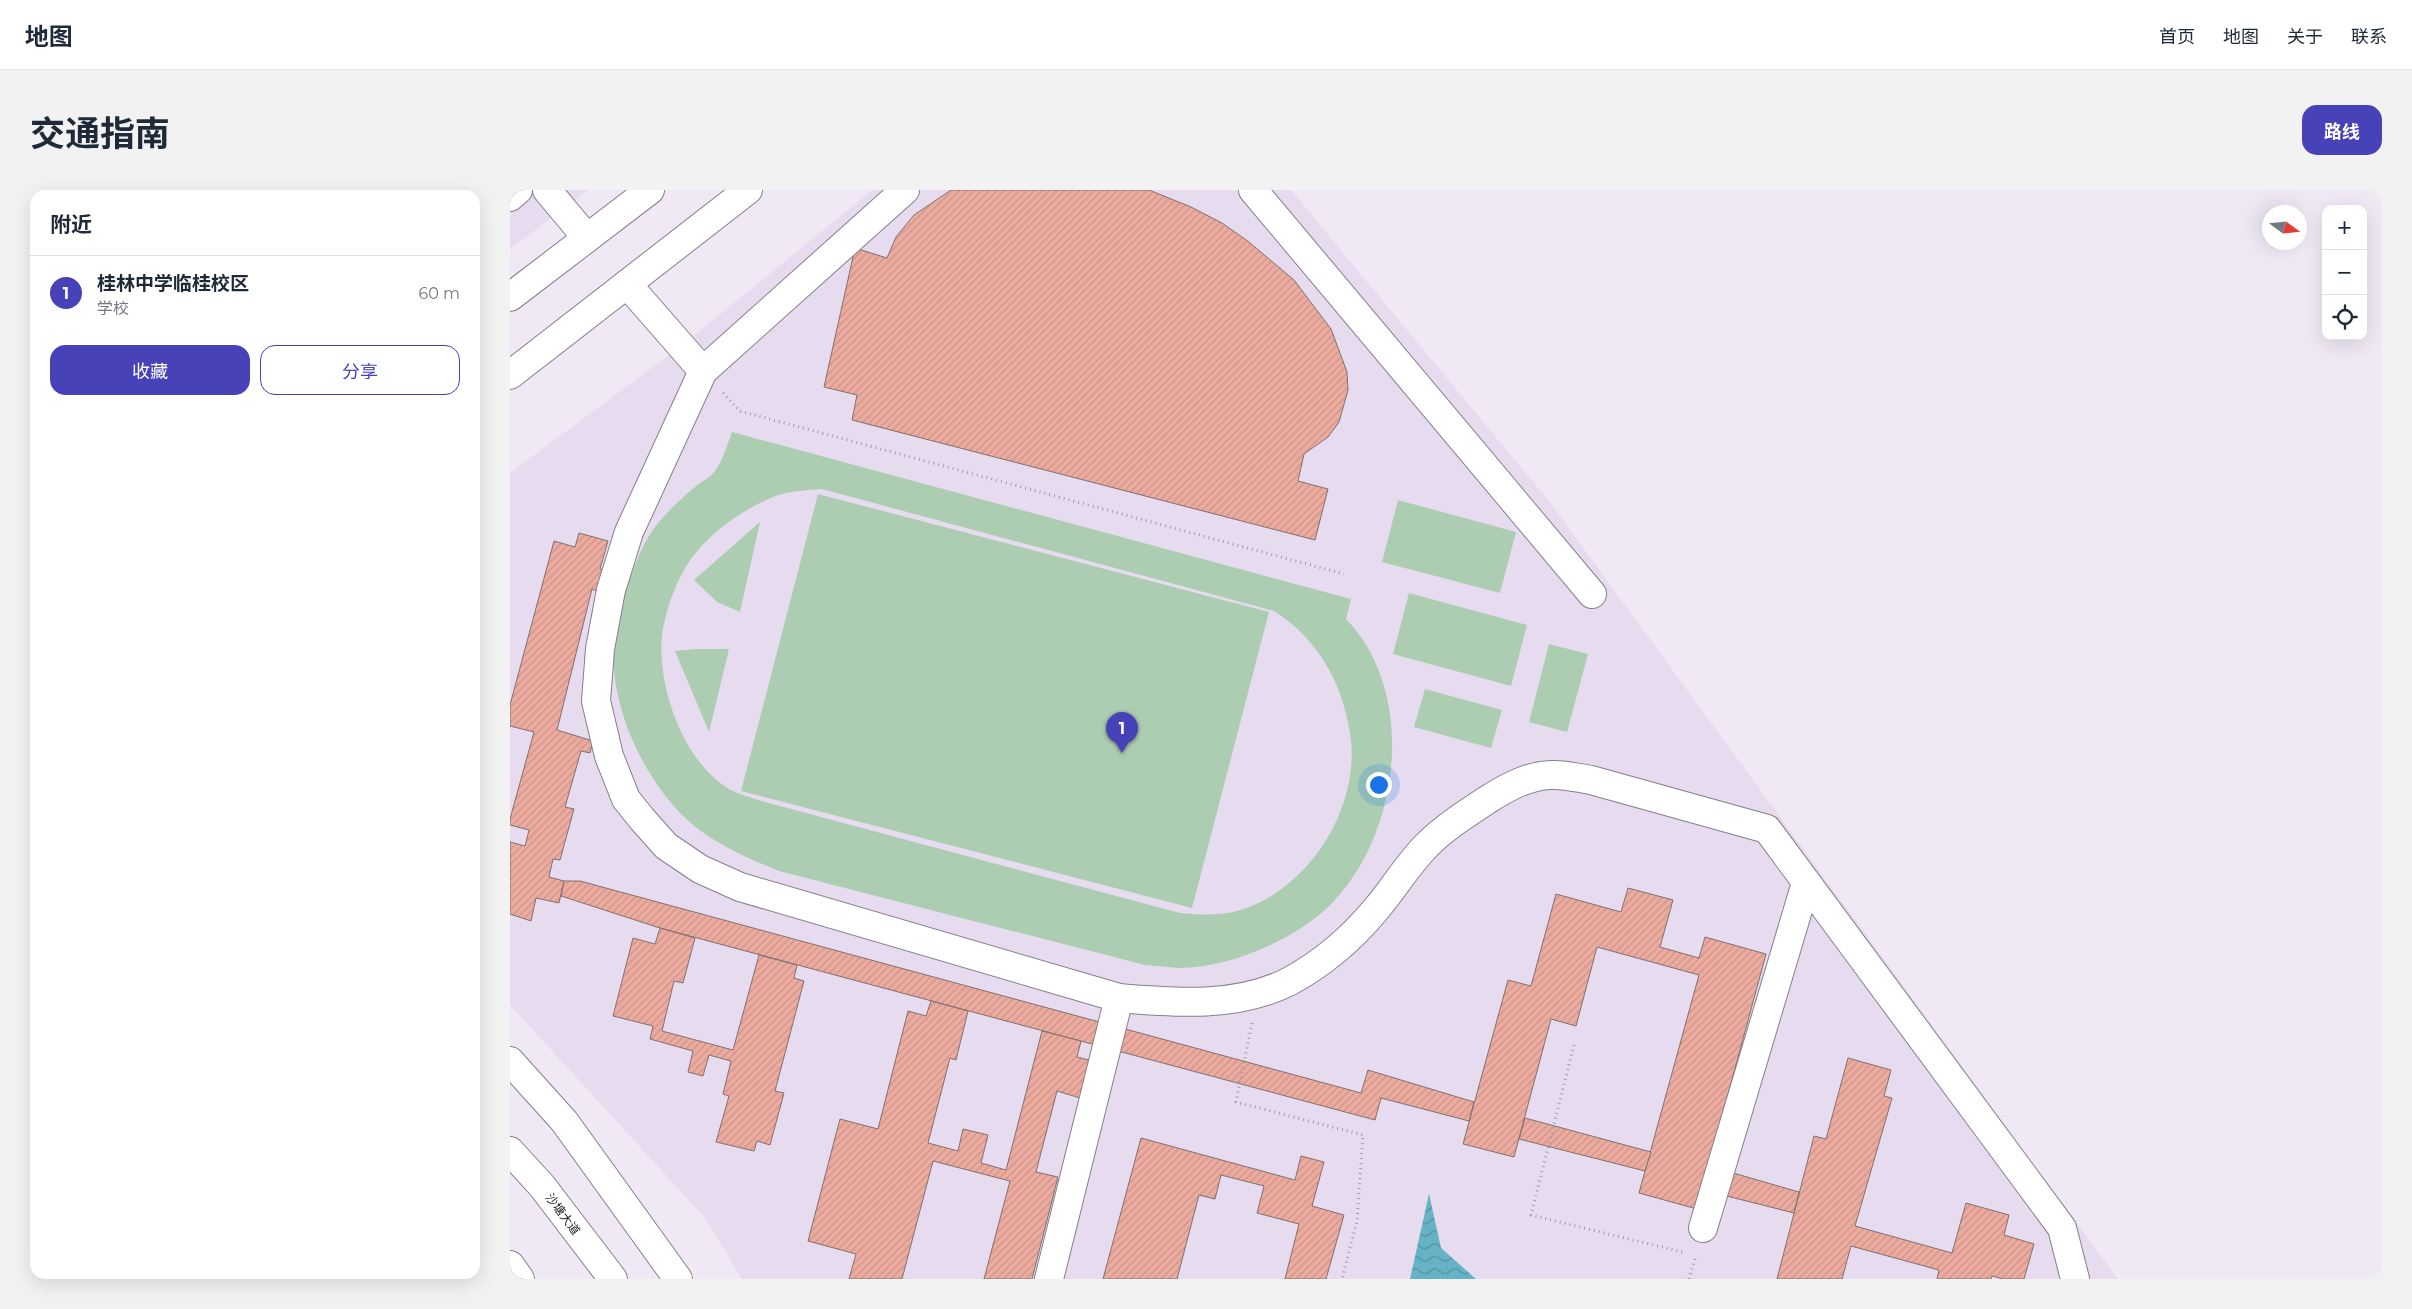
<!DOCTYPE html>
<html lang="zh">
<head>
<meta charset="utf-8">
<style>
	:root { --surface:#fff; --page:#f2f2f3; --text:#1f2937; --muted:#747a83; --line:#e0e1e3; --accent:#4842b8 }
	body { margin:0; font-family:Montserrat,"Noto Sans SC",sans-serif; background:var(--page); color:var(--text) }
	.controls { position:absolute; right:15px; top:15px; display:grid; overflow:hidden; border-radius:10px; box-shadow:0 5px 20px #0002 }
	.controls button { width:45px; height:45px; display:grid; place-items:center; padding:0; border:0; border-bottom:1px solid var(--line); background:var(--surface); color:var(--text); font:25px sans-serif }
	.compass { position:absolute; left:1752px; top:15px; width:45px; height:45px; border-radius:50%; background:var(--surface); box-shadow:0 5px 20px #0002; rotate:105deg }
	.you { position:absolute; left:868px; top:594px; width:18px; height:18px; margin:-12px; border:4px solid #fff; border-radius:50%; background:#1a73e8; box-shadow:0 0 0 8px #1a73e833 }
	.badge { display:grid; place-items:center; width:32px; height:32px; border-radius:50%; background:var(--accent); color:#fff; font-size:16px; font-weight:700 }
	.pin { position:absolute; translate:-50% -41px; filter:drop-shadow(0 1px 2px #0008) }
	.pin::after { content:''; position:absolute; top:26px; width:18px; height:15px; background:inherit; clip-path:polygon(0 0,100% 0,50% 100%) }
	.list { margin:0; padding:0; list-style:none }
	h2 { display:flex; justify-content:space-between; align-items:center; height:65px; margin:0; padding:0 20px; font-size:21px }
	h2 small { font-size:16px; font-weight:400; color:var(--muted) }
	.list li { display:grid; grid-template-columns:32px 1fr auto; gap:15px; align-items:center; box-sizing:border-box; height:75px; padding:0 20px; border-top:1px solid var(--line) }
	.list b { display:block; font-size:19px; white-space:nowrap }
	.list p { margin:0; font-size:16px; white-space:nowrap; color:var(--muted) }
	.list em { font-size:16px; font-style:normal; color:var(--muted) }
	.actions { display:flex; gap:10px; padding:15px 20px }
	.actions a { flex:1; padding:11px 0; border:1px solid var(--accent); border-radius:15px; text-align:center; font-size:18px; color:var(--accent) }
	.actions .main { background:var(--accent); color:#fff }
	.icon { flex:none; width:28px; height:28px; fill:none; stroke:currentColor; stroke-width:2; stroke-linecap:round; stroke-linejoin:round }
	.map { position:relative; flex:none; width:1872px; height:1089px; overflow:hidden; border-radius:15px }
	header { display:flex; align-items:center; gap:30px; box-sizing:border-box; height:70px; padding:0 25px; background:var(--surface); border-bottom:1px solid var(--line) }
	header strong { font-size:24px }
	nav { display:flex; gap:28px; margin-inline-start:auto; font-size:18px }
	.intro { display:flex; align-items:center; justify-content:space-between; box-sizing:border-box; height:120px; padding:0 30px }
	h1 { margin:0; font-size:35px }
	.button { padding:12px 22px; border-radius:15px; background:var(--accent); color:#fff; font-size:18px; font-weight:700 }
	main { display:flex; gap:30px; padding:0 30px }
	aside { flex:1; background:var(--surface); border-radius:15px; box-shadow:0 5px 20px #0002 }
	.map>svg:first-child { display:block }
	.built { fill:#e7dcef }
	.pitch { fill:#accdb2; fill-rule:evenodd }
	.water { fill:url(#water-waves) }
	.building { fill:url(#building-hatch); stroke:#7e716f }
	.lines { fill:none; stroke-linecap:round; stroke-linejoin:round }
	.minor-casing { stroke:#857f89; stroke-width:30 }
	.major-casing { stroke:#857f89; stroke-width:30 }
	.path { stroke:#a09ba4; stroke-width:3; stroke-dasharray:1 4; stroke-linecap:butt }
	.minor { stroke:#fff; stroke-width:28 }
	.major { stroke:#fff; stroke-width:28 }
	.labels { text-anchor:middle; dominant-baseline:central; stroke-width:5; stroke-linejoin:round; paint-order:stroke }
	.street-label { font-size:12px; fill:#201e22; stroke:#fff }
</style>
</head>
<body>
<header>
<strong>地图</strong>
<nav><a>首页</a><a>地图</a><a>关于</a><a>联系</a></nav>
</header>
<div class="intro"><h1>交通指南</h1><a class="button">路线</a></div>
<main>
<aside>
<h2>附近<small></small></h2>
<ul class="list">
<li><span class="badge">1</span><div><b>桂林中学临桂校区</b><p>学校</p></div><em>60 m</em></li>
</ul>
<div class="actions"><a class="main">收藏</a><a>分享</a></div>
</aside>
<div class="map">
<svg width="1872" height="1089" viewBox="0 0 1872 1089">
	<defs>
		<pattern id="water-waves" width="16" height="10" patternUnits="userSpaceOnUse" patternTransform="scale(1.25)"><rect width="16" height="10" fill="#66b3c5"/><path d="M0 5q4-4 8 0t8 0" fill="none" stroke="#5491a0"/></pattern>
		<pattern id="building-hatch" width="6" height="6" patternUnits="userSpaceOnUse" patternTransform="scale(1.25)"><rect width="6" height="6" fill="#edab9f"/><path d="M-1 1l2-2M0 6l6-6M5 7l2-2" fill="none" stroke="#cb9389"/></pattern>
	</defs>
	<rect width="100%" height="100%" fill="#f0e9f5"/>
	<g class="built">
		<path d="M0,0H79L0,59Z"/>
		<path d="M362,0H781L1039,311L1608,1089H232L195,1028L0,815V283L175,153Z"/>
	</g>
	<g class="pitch">
		<path d="M222,242L841,409L836,429C909,504 890,649 817,718C780,752 718,778 669,778C657,777 646,776 635,775L269,681C234,667 198,651 171,624C131,582 102,518 103,459C104,428 122,378 136,351C147,331 167,312 185,297C191,292 201,287 205,281C213,270 217,255 222,242ZM312,299L764,421C808,449 832,492 840,543C852,615 800,699 730,720C711,726 690,725 670,723L255,612C243,608 230,605 219,599C173,571 147,497 152,445C155,424 163,399 174,380C192,348 229,321 263,307C279,301 296,300 312,299Z"/>
		<path d="M308,304L759,422L682,718L231,601Z"/>
		<path d="M888,310L1006,342L990,403L872,372Z"/>
		<path d="M250,332L230,422L207,412L184,390Z"/>
		<path d="M899,403L1017,435L1001,496L883,464Z"/>
		<path d="M1039,454L1078,464L1057,542L1019,532Z"/>
		<path d="M186,459H219L199,542L165,461Z"/>
		<path d="M915,499L992,520L981,558L904,537Z"/>
	</g>
	<path class="water" d="M919,1004L931,1058L966,1089H900Z"/>
	<g class="building">
		<path d="M441,0H639L681,17L712,33L739,52L784,90L821,139L837,182L838,200L829,232L818,247L794,264L788,291L818,299L805,350L342,230L347,205L314,197L345,58L377,68L386,47L404,25Z"/>
		<path d="M69,343L98,351L90,379L97,381L91,403L82,399L47,540L83,551L80,563L71,561L55,617L64,619L50,670L43,669L39,687L54,691L49,713L26,708L21,731L0,724V652L15,656L19,640L0,635V629L24,542L0,536V515L44,351L65,357Z"/>
		<path d="M54,691H70L851,903L858,880L964,912L959,931L871,908L865,930L150,738L51,706Z"/>
		<path d="M1118,698L1163,710L1150,757L1189,768L1195,747L1256,764L1187,1019L1129,1003L1189,785L1087,757L1066,836L1041,829L1004,967L953,954L998,790L1021,796L1046,704L1111,722Z"/>
		<path d="M150,738L185,748L173,793L164,791L152,841L223,860L249,765L287,775L284,788L294,791L265,901L274,903L260,955L247,951L244,961L206,952L219,906L213,904L221,871L199,865L193,886L178,882L183,861L140,849L143,836L103,826L123,748L145,754Z"/>
		<path d="M421,811L458,821L446,870L440,868L418,953L448,961L453,939L478,945L471,973L496,980L532,841L571,851L567,867L579,870L570,908L547,901L526,982L548,987L522,1089H474L500,991L423,971L392,1089H339L346,1064L298,1051L330,929L368,939L398,821L416,826Z"/>
		<path d="M1338,868L1381,880L1374,906L1382,908L1345,1036L1442,1063L1456,1013L1499,1025L1494,1045L1524,1054L1514,1089H1493L1482,1086L1481,1089H1427L1429,1080L1341,1056L1332,1089H1267L1304,946L1316,949Z"/>
		<path d="M1015,928L1141,962L1135,981L1009,949Z"/>
		<path d="M631,948L785,990L791,966L814,972L802,1016L834,1025L816,1089H775L789,1034L747,1023L754,996L711,985L705,1009L689,1005L667,1089H593Z"/>
		<path d="M1199,976L1289,1002L1284,1023L1193,1000Z"/>
	</g>
	<g class="lines">
		<defs>
			<g id="minor">
				<path d="M37,0L77,48"/>
				<path d="M743,0L1082,404"/>
				<path d="M0,7L8,0"/>
				<path d="M117,94L193,181L395,0"/>
				<path d="M193,181L119,342L101,400L90,459L86,511L99,566L116,609L132,629L156,656L190,679L230,697L609,808C666,813 728,818 780,791C813,773 844,746 867,718C884,698 898,674 917,655C935,637 956,624 977,610C996,598 1017,586 1040,585C1054,584 1068,588 1081,590L1257,639L1552,1038L1565,1089"/>
				<path d="M0,871L54,931L168,1089"/>
				<path d="M1193,1038L1296,693"/>
				<path d="M539,1089L609,808"/>
			</g>
			<g id="major">
				<path d="M0,107L140,0"/>
				<path d="M0,185L238,0"/>
				<path d="M0,961L32,996L103,1089"/>
				<path d="M0,1075L10,1089"/>
			</g>
		</defs>
		<use href="#minor" class="minor-casing"/>
		<use href="#major" class="major-casing"/>
		<g class="path">
			<path d="M213,203L230,221L834,384"/>
			<path d="M742,833L726,912L853,945L847,1031L832,1089"/>
			<path d="M1064,855L1021,1025L1176,1063"/>
			<path d="M1179,1089L1186,1066"/>
		</g>
		<use href="#minor" class="minor"/>
		<use href="#major" class="major"/>
	</g>
	<g class="labels">
		<g class="street-label">
			<text transform="translate(53 1024) rotate(53)">沙塘大道</text>
		</g>
	</g>
</svg>
<div class="controls">
<button>+</button>
<button>−</button>
<button><svg class="icon" aria-label="locate" viewBox="0 0 24 24"><circle cx="12" cy="12" r="6"/><path d="M12 2v4M12 18v4M2 12h4M18 12h4"/></svg></button>
</div>
<svg class="compass" viewBox="-18 -18 36 36"><path d="M0-13l5 13h-10z" fill="#e53935"/><path d="M0 13l5-13h-10z" fill="#747a83"/></svg>
<div class="you"></div>
<div class="pin badge" style="left:612px;top:563px">1</div>
</div>
</main>
</body>
</html>
